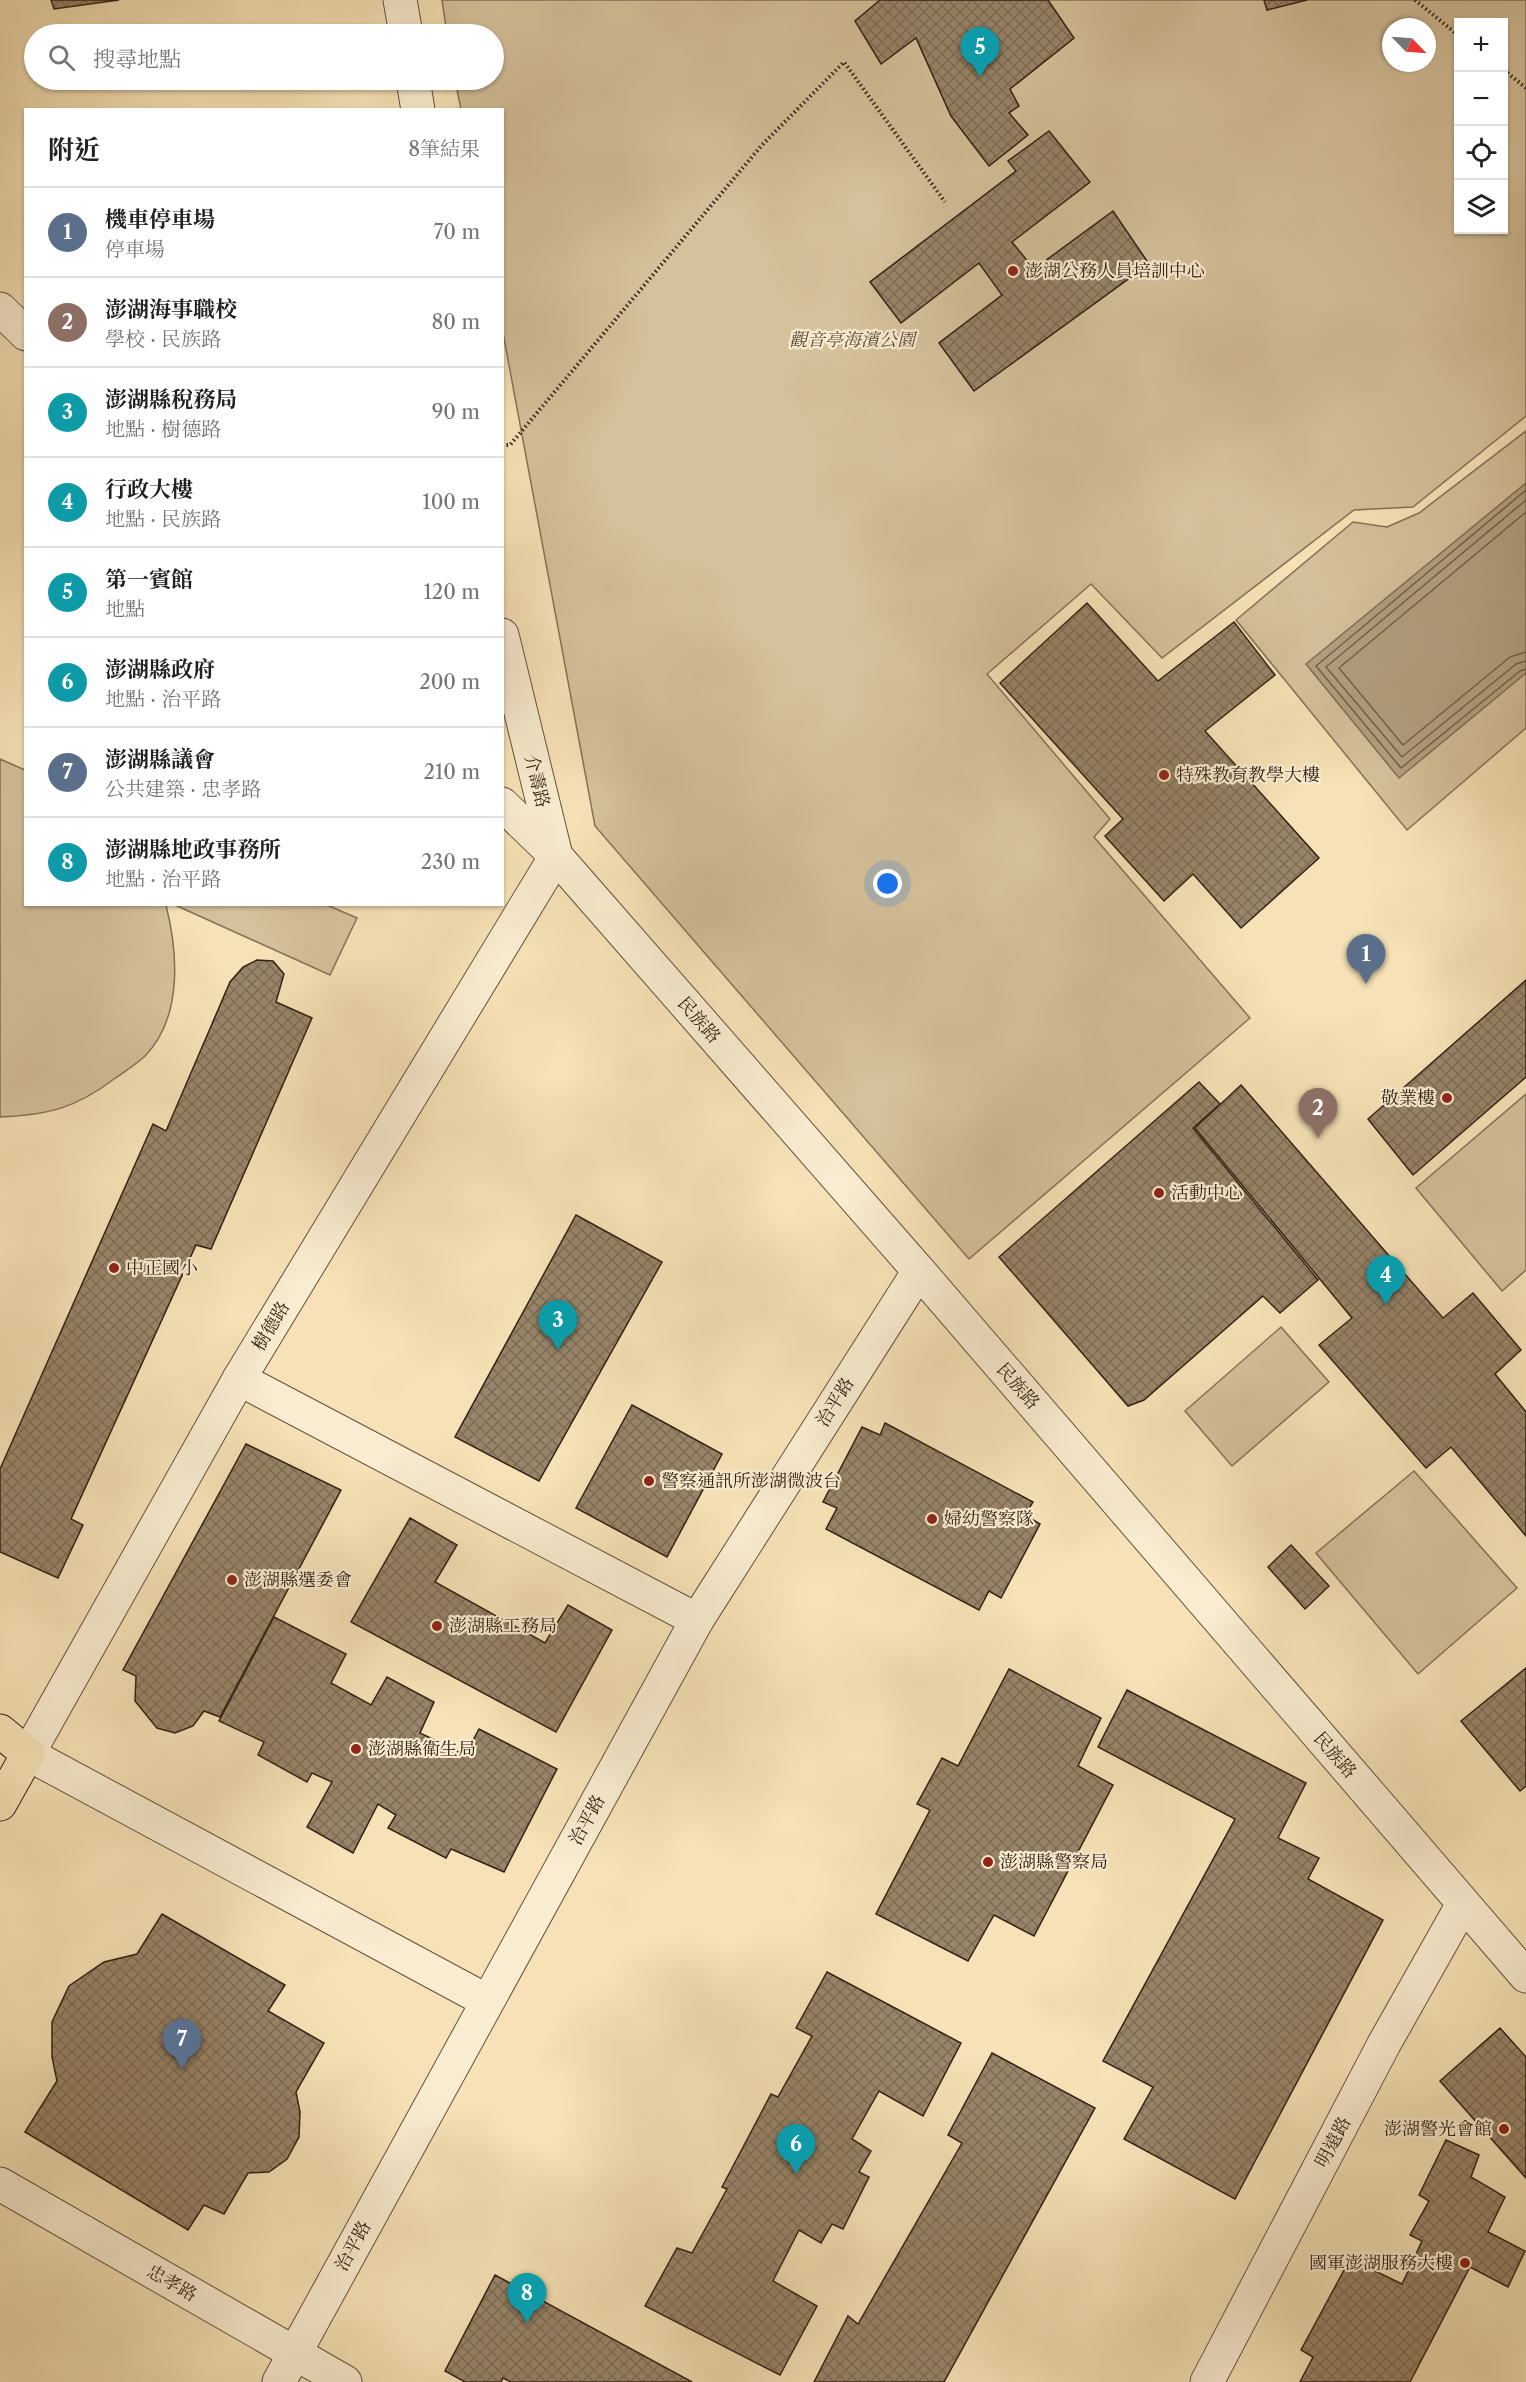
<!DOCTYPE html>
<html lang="zh-TW">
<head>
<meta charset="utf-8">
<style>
	:root { --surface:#fff; --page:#f6f6f6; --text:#202124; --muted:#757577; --line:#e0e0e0; --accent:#8f2418 }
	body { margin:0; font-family:"Libre Caslon Text","Noto Serif TC",serif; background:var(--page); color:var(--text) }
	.controls { position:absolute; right:18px; top:18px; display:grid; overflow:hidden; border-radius:0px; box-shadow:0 2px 4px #0004 }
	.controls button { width:54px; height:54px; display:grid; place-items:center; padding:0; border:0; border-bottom:2px solid var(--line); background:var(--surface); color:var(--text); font:30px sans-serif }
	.compass { position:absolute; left:1382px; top:18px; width:54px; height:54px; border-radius:50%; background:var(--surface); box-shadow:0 2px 4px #0004; rotate:115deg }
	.you { position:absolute; left:888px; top:884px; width:21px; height:21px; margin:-15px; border:4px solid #fff; border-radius:50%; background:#1a73e8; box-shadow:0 0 0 9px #1a73e833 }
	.badge { display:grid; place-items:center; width:39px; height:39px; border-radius:50%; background:var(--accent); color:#fff; font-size:20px; font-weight:700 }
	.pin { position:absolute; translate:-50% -50px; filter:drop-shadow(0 2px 3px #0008) }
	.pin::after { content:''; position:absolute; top:32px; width:21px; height:18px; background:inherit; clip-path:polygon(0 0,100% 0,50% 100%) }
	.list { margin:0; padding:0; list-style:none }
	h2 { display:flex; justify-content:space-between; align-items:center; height:78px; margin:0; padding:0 24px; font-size:26px }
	h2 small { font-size:20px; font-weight:400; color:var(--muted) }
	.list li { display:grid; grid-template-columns:39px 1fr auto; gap:18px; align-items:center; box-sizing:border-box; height:90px; padding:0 24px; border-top:2px solid var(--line) }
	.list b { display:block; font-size:22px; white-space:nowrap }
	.list p { margin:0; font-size:20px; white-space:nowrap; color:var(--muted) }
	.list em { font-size:20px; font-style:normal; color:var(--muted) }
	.icon { flex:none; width:33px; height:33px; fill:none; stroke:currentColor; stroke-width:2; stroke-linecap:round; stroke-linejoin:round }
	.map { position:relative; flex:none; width:1526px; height:2382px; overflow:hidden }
	.search { position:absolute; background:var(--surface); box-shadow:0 2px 4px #0004; left:24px; top:24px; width:480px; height:66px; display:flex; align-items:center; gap:15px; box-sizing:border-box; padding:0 21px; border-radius:33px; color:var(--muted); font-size:22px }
	.panel { position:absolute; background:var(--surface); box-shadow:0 2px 4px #0004; left:24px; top:108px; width:480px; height:798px; border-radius:0px }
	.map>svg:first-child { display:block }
	.green { fill:#d5c19b; stroke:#847158; stroke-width:1.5; fill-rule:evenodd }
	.water { fill:#b3a080; stroke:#7f6d56; stroke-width:1.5 }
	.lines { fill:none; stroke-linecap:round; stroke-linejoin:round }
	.shore { stroke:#72604b; stroke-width:1.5 }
	.building { fill:url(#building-cross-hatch); stroke:#322116; stroke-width:1.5 }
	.minor-casing { stroke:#63513e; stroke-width:35 }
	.major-casing { stroke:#322116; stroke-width:35 }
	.path { stroke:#322116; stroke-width:4; stroke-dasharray:1.5 3; stroke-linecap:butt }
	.minor { stroke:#f9ecd0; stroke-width:33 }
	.major { stroke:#f6e2b6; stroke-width:33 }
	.poi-dot { fill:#8f2418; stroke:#f9ecd0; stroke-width:2 }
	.labels { text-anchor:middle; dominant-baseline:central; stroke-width:4.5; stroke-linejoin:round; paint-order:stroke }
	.poi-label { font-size:18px; fill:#322116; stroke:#f9ecd0; text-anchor:start }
	.park-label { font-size:18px; font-style:italic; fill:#5b4937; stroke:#f9ecd0 }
	.street-label { font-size:18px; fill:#322116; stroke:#f9ecd0 }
</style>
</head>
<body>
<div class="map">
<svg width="1526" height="2382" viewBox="0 0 1526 2382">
	<defs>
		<pattern id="building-cross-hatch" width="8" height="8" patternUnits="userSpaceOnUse" patternTransform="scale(1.5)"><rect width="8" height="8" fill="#988569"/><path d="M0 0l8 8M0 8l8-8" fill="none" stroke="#7d6c55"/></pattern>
	</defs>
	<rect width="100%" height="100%" fill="#f6e2b6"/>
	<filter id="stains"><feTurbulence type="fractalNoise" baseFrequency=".00333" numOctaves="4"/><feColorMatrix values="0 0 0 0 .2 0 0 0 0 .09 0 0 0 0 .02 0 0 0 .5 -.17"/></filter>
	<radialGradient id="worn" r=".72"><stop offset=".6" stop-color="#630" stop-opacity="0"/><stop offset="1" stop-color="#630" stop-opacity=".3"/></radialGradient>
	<g class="green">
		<path d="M442,0H1526V416L1413,507L1354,510L1162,658L1091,584L987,674L1110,819L1094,837L1250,1018L969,1259L595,826L503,333L502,110L461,109L455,80H494V34H447ZM1458,22H1504V230H1458ZM1391,27H1427V63H1391Z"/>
		<path d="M1526,431V728L1407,830L1236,620L1353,522L1387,527L1419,513Z"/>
		<path d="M0,759L25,770L26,904L166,905C178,953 183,1018 144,1057C135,1065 124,1072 114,1079C76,1108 48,1115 0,1117Z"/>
		<path d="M175,905H327L357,918L330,975Z"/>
		<path d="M1526,1094V1270L1502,1291L1416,1188Z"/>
		<path d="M1281,1327L1329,1382L1232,1466L1185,1411Z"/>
		<path d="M1414,1471L1517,1588L1418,1674L1316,1553Z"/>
	</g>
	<path class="water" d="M1526,483V673L1399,778L1306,664Z"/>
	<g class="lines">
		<g class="shore">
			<path d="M1526,490L1316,666L1401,768L1520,671L1526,669"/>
			<path d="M1526,500L1326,667L1402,757L1516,664L1526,661"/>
			<path d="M1526,512L1339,668L1403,745L1510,657L1526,652"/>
		</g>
	</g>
	<g class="building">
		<path d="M51,0H119L54,9Z"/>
		<path d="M880,0H1048L1074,38L1010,89L1019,106L1009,113L1028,135L989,166L951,116L916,38L881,64L855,21Z"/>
		<path d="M1264,0H1307L1267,10Z"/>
		<path d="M1049,131L1090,182L1012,242L1034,269L1113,211L1149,264L974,391L939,343L1002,295L979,263L901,323L870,282L1016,171L1008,161Z"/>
		<path d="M1087,603L1158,681L1234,622L1275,675L1205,731L1319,858L1241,928L1193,874L1164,901L1105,836L1123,819L1000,683Z"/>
		<path d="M257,960L273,961L284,974L276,1002L312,1018L211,1249L196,1245L71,1519L83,1525L58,1578L0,1552V1469L153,1124L166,1131L230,982L243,967Z"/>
		<path d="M1526,980V1077L1413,1175L1368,1119Z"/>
		<path d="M1199,1082L1220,1104L1193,1128L1318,1280L1280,1313L1263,1296L1144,1400L1128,1406L999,1257Z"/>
		<path d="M1241,1085L1443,1318L1473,1293L1521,1350L1495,1374L1526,1412V1536L1451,1447L1426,1468L1319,1345L1352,1318L1195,1128Z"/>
		<path d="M576,1215L662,1262L539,1481L455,1437Z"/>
		<path d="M632,1405L722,1454L667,1557L576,1508Z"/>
		<path d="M885,1423L1033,1502L1025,1515L1040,1524L1001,1598L989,1591L979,1610L826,1529L837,1508L823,1502L862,1427L880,1435Z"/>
		<path d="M246,1444L341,1490L220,1717L204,1711L193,1726L175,1733L157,1728L135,1701L136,1676L123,1670Z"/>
		<path d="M410,1518L457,1545L435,1582L545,1643L568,1605L612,1630L556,1732L351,1622Z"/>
		<path d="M1291,1545L1329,1586L1305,1609L1268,1567Z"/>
		<path d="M274,1617L346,1654L331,1683L371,1705L387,1677L434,1702L420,1733L465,1755L479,1729L557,1769L504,1872L451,1849L446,1858L388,1828L396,1815L378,1804L353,1853L307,1827L332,1782L312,1773L307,1782L258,1755L264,1742L219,1721Z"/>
		<path d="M1526,1668V1786L1520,1791L1461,1721Z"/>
		<path d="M1009,1669L1101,1718L1078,1766L1113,1785L1034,1936L994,1915L968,1961L876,1914L930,1810L917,1804L942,1758L958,1766Z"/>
		<path d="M1127,1690L1306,1783L1278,1838L1319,1858L1308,1879L1383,1920L1235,2199L1124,2139L1153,2087L1103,2061L1235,1819L1098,1747Z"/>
		<path d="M162,1914L285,1985L268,2011L324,2043L296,2092L300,2112L299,2137L287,2159L269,2172L248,2173L224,2214L204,2205L188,2230L25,2132L57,2081L52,2057V2022L69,1986L104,1962L137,1954Z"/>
		<path d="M827,1972L961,2043L923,2116L879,2091L852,2139L871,2151L859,2172L869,2177L843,2229L832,2224L821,2243L799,2230L773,2281L817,2306L780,2375L645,2306L677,2248L692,2253L727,2189L722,2187L771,2094L778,2097L812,2036L796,2028Z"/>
		<path d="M1500,2028L1526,2057V2178L1440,2081Z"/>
		<path d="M992,2053L1095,2108L944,2382H814L848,2316L858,2324L962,2143L948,2135Z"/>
		<path d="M1446,2140L1479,2155L1471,2177L1505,2197L1488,2232L1525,2251L1508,2287L1470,2267L1410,2382H1300L1313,2357L1301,2350L1350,2259L1402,2284L1422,2241L1410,2235L1429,2201L1419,2195Z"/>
		<path d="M495,2275L692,2382H511L503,2378L501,2382H465L445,2371Z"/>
	</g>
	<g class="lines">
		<defs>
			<g id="minor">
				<path d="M400,0L406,34"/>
				<path d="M413,80L418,110"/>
				<path d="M0,309L26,334"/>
				<path d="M502,804L556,856L919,1271L1526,1976"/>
				<path d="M239,1379L697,1620"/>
				<path d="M487,2001L28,1754L239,1379L556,856L502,635"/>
				<path d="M0,2184L345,2382"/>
				<path d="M279,2382L697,1620L919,1271"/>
				<path d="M1207,2382L1384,2044L1463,1904"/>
			</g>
			<path id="major" d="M0,1731L28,1754L0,1804"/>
		</defs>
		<use href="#minor" class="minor-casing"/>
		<use href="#major" class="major-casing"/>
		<g class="path">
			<path d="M1415,0L1458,35"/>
			<path d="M1504,70L1526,88"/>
			<path d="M502,445H510L762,145L844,62L945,202"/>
		</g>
		<use href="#minor" class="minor"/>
		<use href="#major" class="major"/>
	</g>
	<g class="poi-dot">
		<circle cx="1013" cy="271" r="6"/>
		<circle cx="1164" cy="775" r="6"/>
		<circle cx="1447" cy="1098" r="6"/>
		<circle cx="1159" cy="1193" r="6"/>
		<circle cx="114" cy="1268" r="6"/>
		<circle cx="649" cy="1481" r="6"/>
		<circle cx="932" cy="1519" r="6"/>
		<circle cx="232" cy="1580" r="6"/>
		<circle cx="437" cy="1626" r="6"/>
		<circle cx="356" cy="1749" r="6"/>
		<circle cx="988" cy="1862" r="6"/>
		<circle cx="1504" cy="2129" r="6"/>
		<circle cx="1465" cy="2263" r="6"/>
	</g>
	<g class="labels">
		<g class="poi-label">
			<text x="1025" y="271">澎湖公務人員培訓中心</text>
			<text x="1176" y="775">特殊教育教學大樓</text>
			<text x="1435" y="1098" text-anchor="end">敬業樓</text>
			<text x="1171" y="1193">活動中心</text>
			<text x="126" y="1268">中正國小</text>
			<text x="661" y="1481">警察通訊所澎湖微波台</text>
			<text x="944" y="1519">婦幼警察隊</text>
			<text x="244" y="1580">澎湖縣選委會</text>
			<text x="449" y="1626">澎湖縣工務局</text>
			<text x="368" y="1749">澎湖縣衛生局</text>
			<text x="1000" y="1862">澎湖縣警察局</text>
			<text x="1492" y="2129" text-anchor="end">澎湖警光會館</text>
			<text x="1453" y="2263" text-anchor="end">國軍澎湖服務大樓</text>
		</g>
		<g class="park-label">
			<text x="852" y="340">觀音亭海濱公園</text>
		</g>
		<g class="street-label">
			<text transform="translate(537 781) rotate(76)">介壽路</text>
			<text transform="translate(699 1020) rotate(49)">民族路</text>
			<text transform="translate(271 1326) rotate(-59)">樹德路</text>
			<text transform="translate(1018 1386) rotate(49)">民族路</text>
			<text transform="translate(835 1402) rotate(-58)">治平路</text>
			<text transform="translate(1335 1755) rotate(49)">民族路</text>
			<text transform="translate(587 1820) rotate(-61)">治平路</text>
			<text transform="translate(1333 2142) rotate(-62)">明遠路</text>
			<text transform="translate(353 2246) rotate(-61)">治平路</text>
			<text transform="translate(172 2283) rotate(30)">忠孝路</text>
		</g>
	</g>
	<rect width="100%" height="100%" filter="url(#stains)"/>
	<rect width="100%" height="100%" fill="url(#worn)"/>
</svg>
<div class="controls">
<button>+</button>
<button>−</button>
<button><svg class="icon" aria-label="locate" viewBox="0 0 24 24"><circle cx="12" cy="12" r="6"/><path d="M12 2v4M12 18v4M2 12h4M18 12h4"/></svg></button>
<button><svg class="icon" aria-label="layers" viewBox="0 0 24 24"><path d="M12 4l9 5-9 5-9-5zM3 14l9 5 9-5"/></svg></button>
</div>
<svg class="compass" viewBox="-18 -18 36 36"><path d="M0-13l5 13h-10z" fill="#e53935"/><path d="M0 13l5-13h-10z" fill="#757577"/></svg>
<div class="you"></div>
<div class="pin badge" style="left:1366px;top:984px;background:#5c6f8a">1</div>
<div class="pin badge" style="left:1318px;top:1138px;background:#8d6e63">2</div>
<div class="pin badge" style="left:558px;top:1350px;background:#0f9aa8">3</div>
<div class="pin badge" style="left:1386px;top:1305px;background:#0f9aa8">4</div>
<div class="pin badge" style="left:980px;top:77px;background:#0f9aa8">5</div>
<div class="pin badge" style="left:796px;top:2174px;background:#0f9aa8">6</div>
<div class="pin badge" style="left:182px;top:2069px;background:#5c6f8a">7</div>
<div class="pin badge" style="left:527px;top:2323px;background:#0f9aa8">8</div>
<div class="search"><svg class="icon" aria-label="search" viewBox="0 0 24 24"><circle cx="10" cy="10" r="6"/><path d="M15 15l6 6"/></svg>搜尋地點</div>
<section class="panel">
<h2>附近<small>8筆結果</small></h2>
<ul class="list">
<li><span class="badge" style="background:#5c6f8a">1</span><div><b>機車停車場</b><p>停車場</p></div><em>70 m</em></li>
<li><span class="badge" style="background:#8d6e63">2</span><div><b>澎湖海事職校</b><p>學校 · 民族路</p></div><em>80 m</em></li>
<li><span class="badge" style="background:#0f9aa8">3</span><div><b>澎湖縣稅務局</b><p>地點 · 樹德路</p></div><em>90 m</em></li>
<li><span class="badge" style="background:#0f9aa8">4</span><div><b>行政大樓</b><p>地點 · 民族路</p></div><em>100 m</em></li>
<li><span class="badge" style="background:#0f9aa8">5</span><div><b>第一賓館</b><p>地點</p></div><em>120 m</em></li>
<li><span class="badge" style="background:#0f9aa8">6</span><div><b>澎湖縣政府</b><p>地點 · 治平路</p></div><em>200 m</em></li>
<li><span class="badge" style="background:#5c6f8a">7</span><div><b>澎湖縣議會</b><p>公共建築 · 忠孝路</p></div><em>210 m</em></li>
<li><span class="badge" style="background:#0f9aa8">8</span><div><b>澎湖縣地政事務所</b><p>地點 · 治平路</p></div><em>230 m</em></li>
</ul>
</section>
</div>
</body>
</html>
